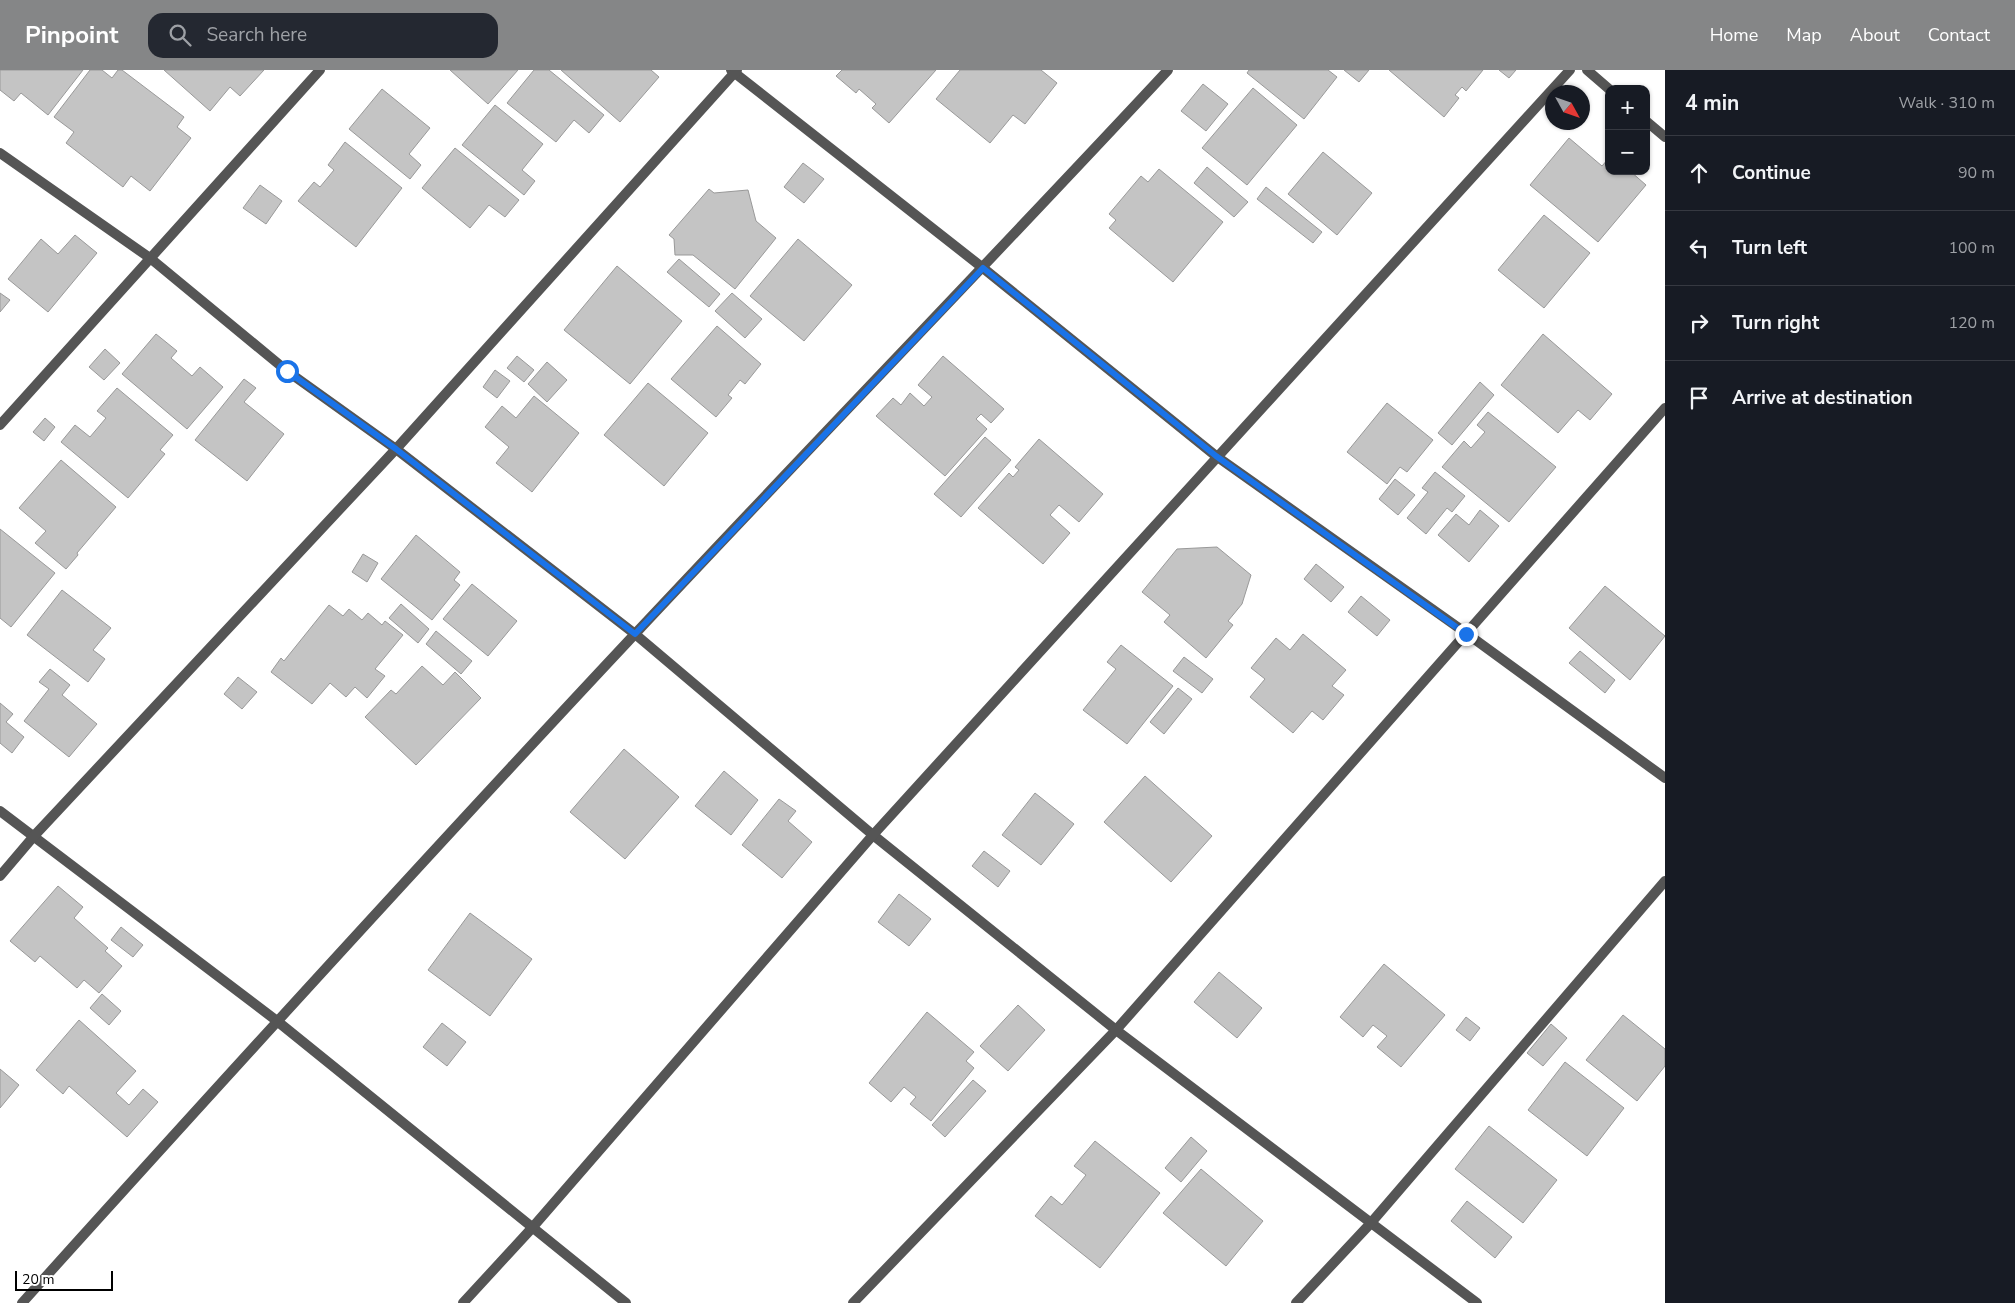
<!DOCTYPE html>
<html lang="en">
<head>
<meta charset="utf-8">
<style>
	:root { --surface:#171b24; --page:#242831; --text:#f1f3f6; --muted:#9ea1a6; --line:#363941; --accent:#858687 }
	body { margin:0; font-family:"Nunito Sans",sans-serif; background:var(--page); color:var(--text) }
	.controls { position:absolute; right:15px; top:15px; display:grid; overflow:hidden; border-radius:10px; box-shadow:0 1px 4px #0004 }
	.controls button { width:45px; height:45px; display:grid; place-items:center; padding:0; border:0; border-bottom:1px solid var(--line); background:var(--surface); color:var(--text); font:25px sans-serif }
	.compass { position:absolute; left:1545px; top:15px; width:45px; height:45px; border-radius:50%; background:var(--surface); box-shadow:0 1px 4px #0004; rotate:130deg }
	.scale { position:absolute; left:15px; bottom:12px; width:98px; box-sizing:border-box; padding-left:5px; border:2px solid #000; border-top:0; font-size:14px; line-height:18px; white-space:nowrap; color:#000; -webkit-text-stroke:4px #fff; paint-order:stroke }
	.stop { position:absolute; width:15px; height:15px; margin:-11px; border:4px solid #1a73e8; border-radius:50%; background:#fff }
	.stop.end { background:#1a73e8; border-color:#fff; box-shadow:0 1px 5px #0008 }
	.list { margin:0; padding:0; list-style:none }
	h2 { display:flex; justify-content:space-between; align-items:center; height:65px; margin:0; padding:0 20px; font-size:21px }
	h2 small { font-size:16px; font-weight:400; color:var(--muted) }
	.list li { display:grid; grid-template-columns:32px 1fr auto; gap:15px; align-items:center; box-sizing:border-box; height:75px; padding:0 20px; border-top:1px solid var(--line) }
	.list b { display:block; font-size:19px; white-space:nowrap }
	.list em { font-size:16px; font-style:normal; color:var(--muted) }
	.icon { flex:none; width:28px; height:28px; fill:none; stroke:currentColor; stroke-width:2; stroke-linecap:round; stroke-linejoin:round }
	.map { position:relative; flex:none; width:1665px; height:1233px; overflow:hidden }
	header { display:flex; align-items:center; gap:30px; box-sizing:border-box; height:70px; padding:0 25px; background:var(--accent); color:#fff }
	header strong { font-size:24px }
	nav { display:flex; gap:28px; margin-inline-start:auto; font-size:18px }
	.search { width:350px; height:45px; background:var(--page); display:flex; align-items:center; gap:12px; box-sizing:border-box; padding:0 18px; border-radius:15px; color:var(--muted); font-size:19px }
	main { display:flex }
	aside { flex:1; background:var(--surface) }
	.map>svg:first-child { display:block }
	.building { fill:#c4c4c4; stroke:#999 }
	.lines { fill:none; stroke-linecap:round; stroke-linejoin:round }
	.minor { stroke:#555; stroke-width:10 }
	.route { stroke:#1a73e8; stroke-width:6 }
</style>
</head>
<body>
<header>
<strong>Pinpoint</strong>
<div class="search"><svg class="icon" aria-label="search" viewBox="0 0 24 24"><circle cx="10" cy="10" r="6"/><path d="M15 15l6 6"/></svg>Search here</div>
<nav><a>Home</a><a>Map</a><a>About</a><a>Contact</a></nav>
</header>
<main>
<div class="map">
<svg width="1665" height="1233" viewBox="0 0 1665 1233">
	<rect width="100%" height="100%" fill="#fff"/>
	<g class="building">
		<path d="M0,0H83L48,45L21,23L14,31L0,20Z"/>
		<path d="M90,0H102L112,8L118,0H122L184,47L177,57L191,68L150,121L131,106L123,117L66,73L74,62L54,47Z"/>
		<path d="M164,0H264L240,26L230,17L210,41Z"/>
		<path d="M450,0H518L488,34Z"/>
		<path d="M534,0H549L604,45L589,63L574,50L556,72L507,33Z"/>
		<path d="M561,0H651L659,7L620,52Z"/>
		<path d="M842,0H936L889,53L872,38L876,34L859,19L856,23L836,6Z"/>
		<path d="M960,0H1041L1057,13L1025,54L1013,45L990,73L936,29Z"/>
		<path d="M1249,0H1328L1337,7L1304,49L1247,3Z"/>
		<path d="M1344,0H1369L1359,12Z"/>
		<path d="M1389,0H1483L1466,21L1462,17L1455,25L1459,28L1444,47Z"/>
		<path d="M1499,0H1516L1509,8Z"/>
		<path d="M1203,14L1228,34L1206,61L1181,41Z"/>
		<path d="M1253,18L1297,55L1247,115L1202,78Z"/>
		<path d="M382,19L430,58L409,84L421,95L410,109L349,59Z"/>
		<path d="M495,35L543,74L522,100L535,111L524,125L462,75Z"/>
		<path d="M1569,68L1602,96L1609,88V101H1630L1646,115L1598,172L1530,115Z"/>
		<path d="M345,72L402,118L356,177L298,131L314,112L320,117L334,100L328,95Z"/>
		<path d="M455,78L519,130L505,147L489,135L470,158L422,118Z"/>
		<path d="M1323,82L1372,123L1337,165L1288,124Z"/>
		<path d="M803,93L824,109L804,133L784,117Z"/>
		<path d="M1207,97L1248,132L1234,147L1194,113Z"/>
		<path d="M1159,99L1223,152L1173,212L1109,158L1116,150L1109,144L1141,106L1148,112Z"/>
		<path d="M260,115L282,131L266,154L243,138Z"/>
		<path d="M1266,117L1322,162L1313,173L1257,129Z"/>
		<path d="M709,119L714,123L748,120L756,151L776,168L735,219L693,185H675L674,169L669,165Z"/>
		<path d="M1544,145L1590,183L1544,238L1498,200Z"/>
		<path d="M75,165L97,183L48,242L8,209L41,169L58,184Z"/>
		<path d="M798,169L852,215L804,271L750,226Z"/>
		<path d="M679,189L720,224L709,237L667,202Z"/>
		<path d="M617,196L682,251L630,314L564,260Z"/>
		<path d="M0,223L10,230L0,242Z"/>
		<path d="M732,223L762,249L745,268L715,241Z"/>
		<path d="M717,256L761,294L745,314L740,310L728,325L732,328L716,347L671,309Z"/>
		<path d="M156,264L177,281L171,288L192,306L200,297L223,317L187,359L122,304Z"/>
		<path d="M1543,264L1612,324L1590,350L1578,340L1558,363L1501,315Z"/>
		<path d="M105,279L120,293L104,310L89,297Z"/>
		<path d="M517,286L534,300L524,312L507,298Z"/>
		<path d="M943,286L1004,339L991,353L981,344L976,349L987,359L945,406L876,346L893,328L901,335L910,323L924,336L932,327L918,315Z"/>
		<path d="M547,292L567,310L547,332L528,314Z"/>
		<path d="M495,300L510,311L497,328L483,317Z"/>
		<path d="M244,309L256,318L244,332L284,364L247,411L195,370Z"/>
		<path d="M1480,312L1494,325L1452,375L1438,363Z"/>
		<path d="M648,313L708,363L664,416L604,365Z"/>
		<path d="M117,318L173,365L160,380L165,384L128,428L61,372L75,355L90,367L106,348L97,341Z"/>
		<path d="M534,326L579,363L532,422L496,393L509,377L485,357L502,336L516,348Z"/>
		<path d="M1387,333L1433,370L1407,402L1400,397L1387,414L1347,382Z"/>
		<path d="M1488,342L1556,397L1509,452L1442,397L1464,371L1471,378L1485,362L1477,355Z"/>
		<path d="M45,348L55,357L44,371L33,362Z"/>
		<path d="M985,367L1011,390L961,447L934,424Z"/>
		<path d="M1039,369L1103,424L1079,452L1059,435L1050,445L1070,463L1043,494L978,438L1009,403L1013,407L1019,400L1015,397Z"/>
		<path d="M61,390L116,437L77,483L78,485L66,499L35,473L46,461L19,438Z"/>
		<path d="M1435,402L1465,426L1452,442L1447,438L1426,464L1407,448L1428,422L1422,418Z"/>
		<path d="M1395,409L1415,425L1398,445L1379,429Z"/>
		<path d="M1480,440L1499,456L1469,492L1438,465L1456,444L1469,455Z"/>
		<path d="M0,459L55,503L11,557L0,548Z"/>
		<path d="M416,465L460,502L454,510L460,515L432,550L381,509Z"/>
		<path d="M1217,477L1251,505L1242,534L1228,551L1233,555L1206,588L1164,552L1170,545L1142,522L1177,479Z"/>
		<path d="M363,484L378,493L367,512L352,502Z"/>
		<path d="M1316,494L1344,517L1331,532L1304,509Z"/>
		<path d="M472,514L517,551L488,586L443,549Z"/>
		<path d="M1605,516L1665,566L1630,610L1569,558Z"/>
		<path d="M62,520L111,558L93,580L105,589L88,612L27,565Z"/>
		<path d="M1361,526L1390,550L1377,566L1348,542Z"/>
		<path d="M401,534L429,559L418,573L389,548Z"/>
		<path d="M329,535L343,546L349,539L362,550L368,543L382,555L385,551L403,565L375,599L385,606L367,628L355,617L346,627L330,613L312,634L271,602L281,588L284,591Z"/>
		<path d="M436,561L472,591L461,604L426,574Z"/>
		<path d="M1303,564L1346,600L1332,616L1344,625L1323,650L1312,641L1293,663L1250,627L1265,609L1251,598L1276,568L1290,580Z"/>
		<path d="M1121,575L1173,616L1127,674L1083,640L1116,599L1107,592Z"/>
		<path d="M1580,581L1615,610L1605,623L1569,593Z"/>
		<path d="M1184,587L1213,609L1202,623L1173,601Z"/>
		<path d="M422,596L443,615L455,602L481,628L416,695L365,647L391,620L396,624Z"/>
		<path d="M50,599L70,615L62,625L97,654L69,687L24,651L49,619L39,612Z"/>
		<path d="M238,607L257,622L242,639L224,624Z"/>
		<path d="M1178,618L1192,629L1164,664L1150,652Z"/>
		<path d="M0,633L13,644L6,652L24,667L12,683L0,673Z"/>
		<path d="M624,679L679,727L625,789L570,742Z"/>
		<path d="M724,701L758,730L731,765L695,736Z"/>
		<path d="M1145,706L1212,766L1171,812L1104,752Z"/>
		<path d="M1035,723L1074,754L1041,795L1002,765Z"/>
		<path d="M779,729L796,741L788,751L812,772L782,808L742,775Z"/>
		<path d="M984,781L1010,801L998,817L972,796Z"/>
		<path d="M58,816L83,837L74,848L108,878L105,881L122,896L99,923L84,910L77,918L40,886L35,892L10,871Z"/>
		<path d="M899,824L931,849L909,876L878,852Z"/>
		<path d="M470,843L532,889L490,946L428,900Z"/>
		<path d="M121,857L143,875L133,887L111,870Z"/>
		<path d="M1384,894L1445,945L1401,997L1377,977L1387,966L1373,955L1363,967L1340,947Z"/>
		<path d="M1219,902L1262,938L1237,968L1194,932Z"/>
		<path d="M102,924L121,941L109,955L90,938Z"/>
		<path d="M1018,935L1045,960L1008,1001L980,976Z"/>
		<path d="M927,942L974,982L966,991L974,998L931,1051L910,1034L916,1027L904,1017L891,1032L869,1013Z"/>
		<path d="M1623,945L1665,979V996L1637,1031L1586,990Z"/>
		<path d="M1466,947L1480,958L1470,971L1456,960Z"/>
		<path d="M79,950L136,1001L116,1023L129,1035L143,1019L158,1032L127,1067L69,1016L63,1024L36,1000Z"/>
		<path d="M442,953L466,972L447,996L423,977Z"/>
		<path d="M1551,954L1567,968L1543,996L1527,983Z"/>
		<path d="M1565,992L1624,1038L1587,1086L1528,1040Z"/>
		<path d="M0,999L19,1015L0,1038Z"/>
		<path d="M973,1010L986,1021L945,1067L932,1055Z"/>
		<path d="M1489,1056L1557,1110L1523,1153L1455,1099Z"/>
		<path d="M1191,1067L1207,1081L1181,1112L1165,1098Z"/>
		<path d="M1095,1071L1160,1123L1100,1198L1035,1146L1051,1126L1062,1135L1086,1105L1074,1096Z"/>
		<path d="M1201,1099L1263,1151L1226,1196L1163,1143Z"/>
		<path d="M1467,1131L1512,1167L1495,1188L1451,1151Z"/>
	</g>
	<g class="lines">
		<g class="minor">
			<path d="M731,0L983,198L1216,386L1466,563L1665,708"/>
			<path d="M1587,0L1609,19"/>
			<path d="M1646,51L1665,67"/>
			<path d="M0,83L150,188L287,301L396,379L635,564L873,765L1116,960L1477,1233"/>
			<path d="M0,355L320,0"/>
			<path d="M0,741L277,951L626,1233"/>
			<path d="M0,806L34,766L396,379L737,0"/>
			<path d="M22,1233C224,1009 427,786 634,565C811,376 991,190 1168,0"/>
			<path d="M463,1233L532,1158L873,765L1570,0"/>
			<path d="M853,1233L1116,960L1665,338"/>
			<path d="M1296,1233L1370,1154L1665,811"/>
		</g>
	</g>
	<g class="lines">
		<path class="route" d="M287,301L396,379L635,564L983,198L1216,386L1466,564"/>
	</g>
</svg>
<div class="controls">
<button>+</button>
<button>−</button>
</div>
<svg class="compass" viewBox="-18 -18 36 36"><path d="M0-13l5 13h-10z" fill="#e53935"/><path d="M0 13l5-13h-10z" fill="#9ea1a6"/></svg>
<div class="scale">20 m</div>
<div class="stop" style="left:287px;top:301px"></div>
<div class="stop end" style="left:1466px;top:564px"></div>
</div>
<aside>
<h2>4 min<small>Walk · 310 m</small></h2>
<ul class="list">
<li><svg class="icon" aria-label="ahead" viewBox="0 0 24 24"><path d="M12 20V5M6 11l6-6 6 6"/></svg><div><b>Continue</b></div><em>90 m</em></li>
<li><svg class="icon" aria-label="left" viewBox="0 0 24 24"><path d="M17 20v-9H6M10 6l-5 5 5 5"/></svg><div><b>Turn left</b></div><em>100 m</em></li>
<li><svg class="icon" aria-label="right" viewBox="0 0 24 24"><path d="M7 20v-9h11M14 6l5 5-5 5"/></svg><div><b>Turn right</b></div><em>120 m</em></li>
<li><svg class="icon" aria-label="arrive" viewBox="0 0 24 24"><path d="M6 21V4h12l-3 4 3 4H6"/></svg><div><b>Arrive at destination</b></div></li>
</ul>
</aside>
</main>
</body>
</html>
